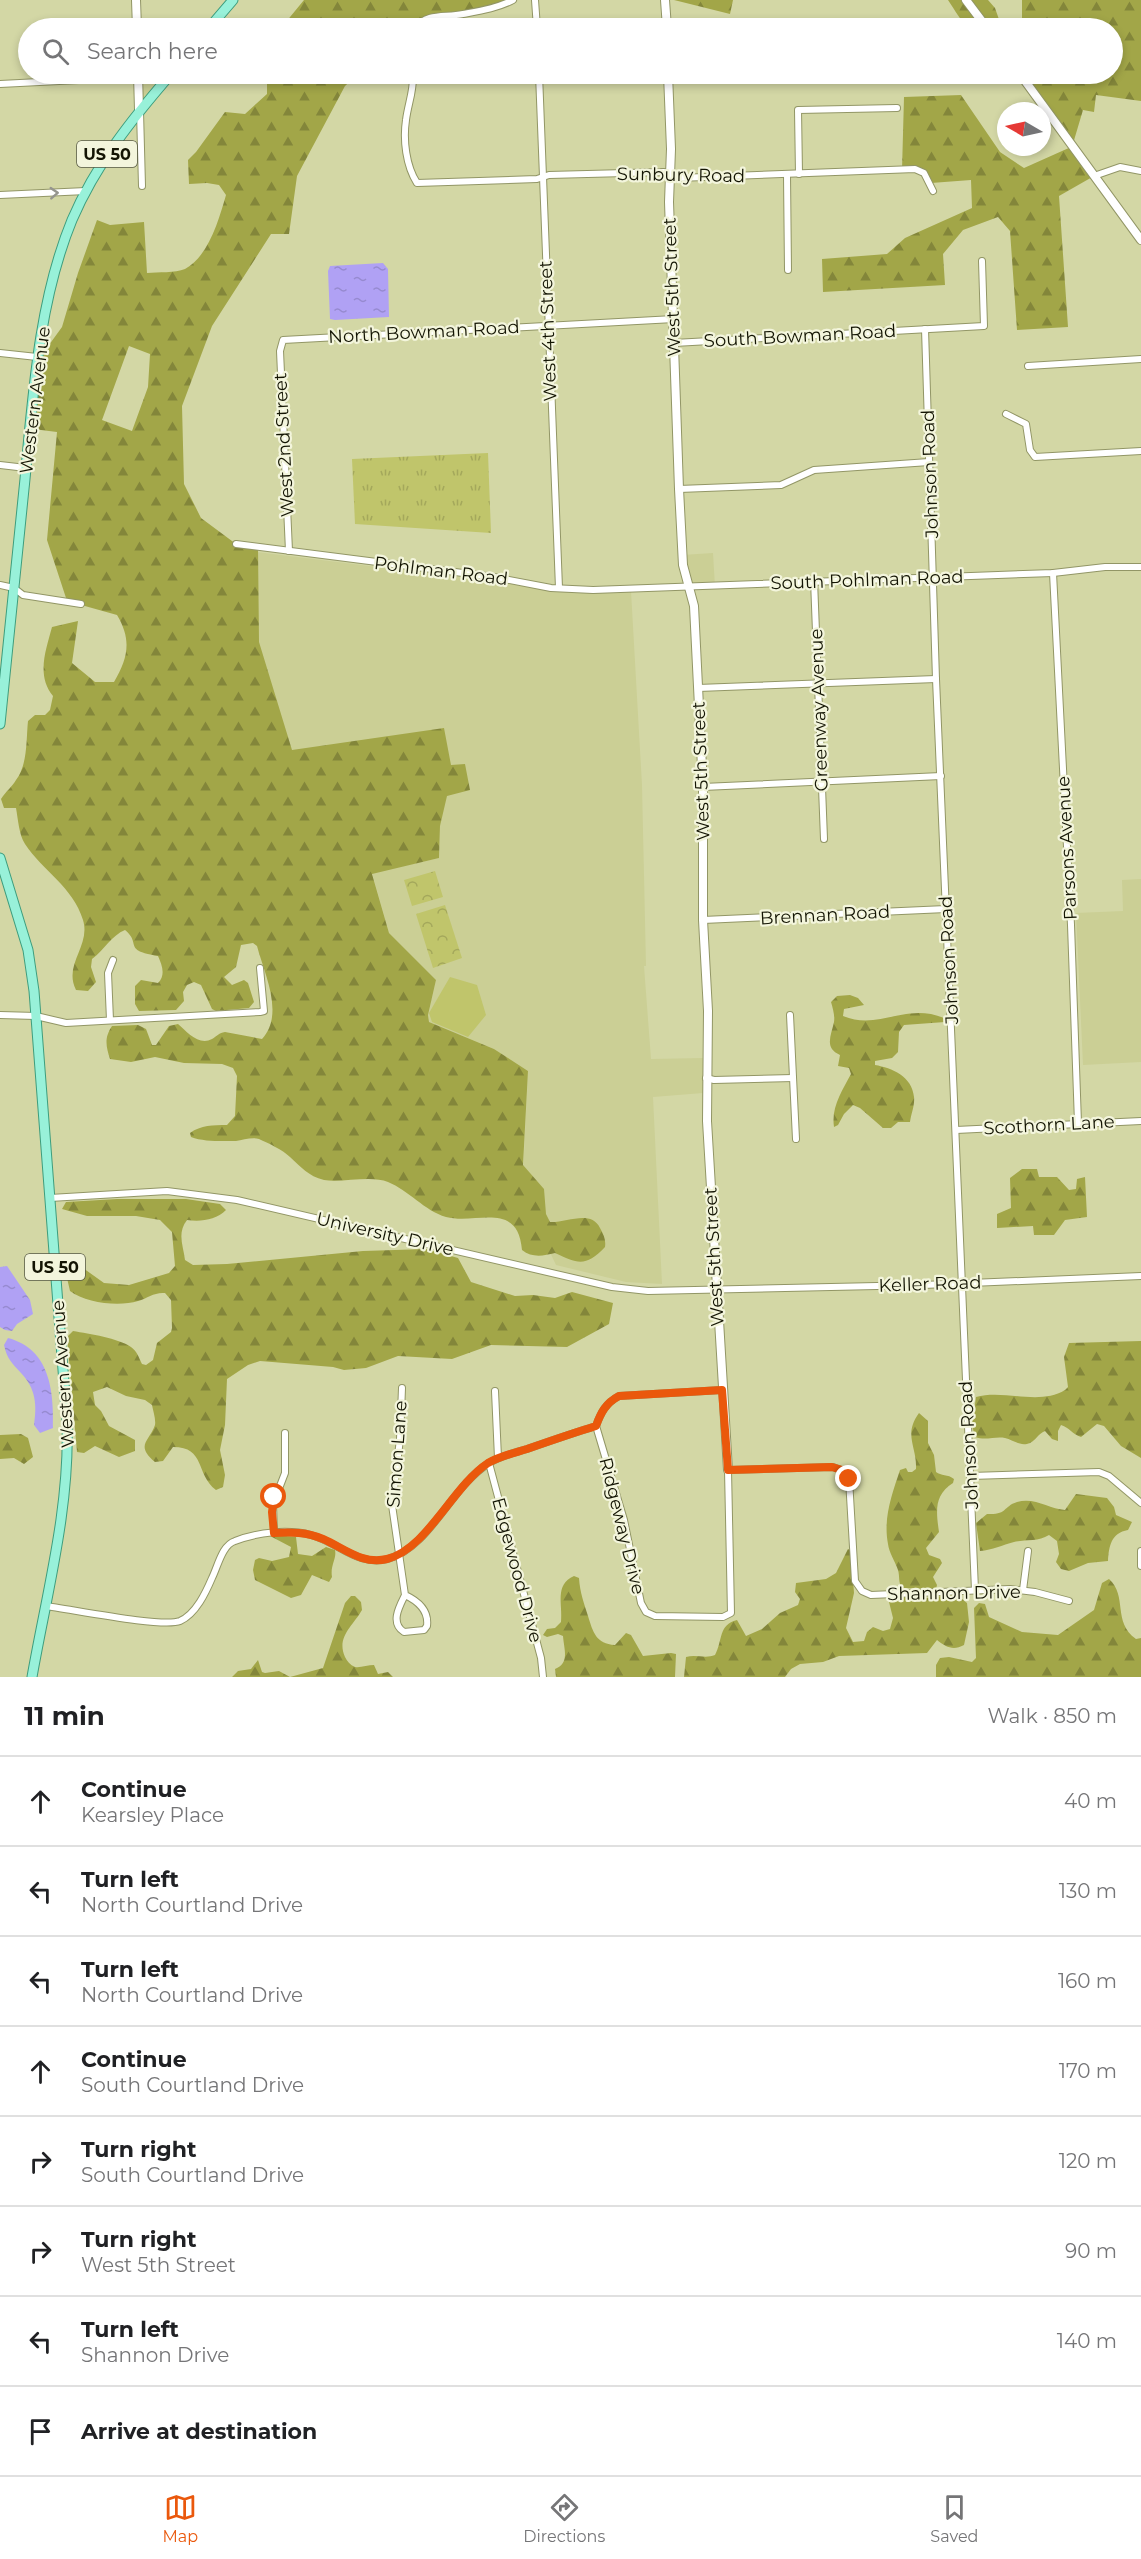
<!DOCTYPE html>
<html lang="en">
<head>
<meta charset="utf-8">
<style>
	:root { --surface:#fff; --page:#f6f6f6; --text:#202124; --muted:#757577; --line:#e0e0e0; --accent:#ea580c }
	body { margin:0; font-family:Montserrat,sans-serif; background:var(--page); color:var(--text) }
	.compass { position:absolute; left:997px; top:102px; width:54px; height:54px; border-radius:50%; background:var(--surface); box-shadow:0 3px 9px #0003; rotate:279deg }
	.stop { position:absolute; width:18px; height:18px; margin:-14px; border:4px solid #ea580c; border-radius:50%; background:#fff }
	.stop.end { background:#ea580c; border-color:#fff; box-shadow:0 2px 6px #0008 }
	.list { margin:0; padding:0; list-style:none }
	h2 { display:flex; justify-content:space-between; align-items:center; height:78px; margin:0; padding:0 24px; font-size:26px }
	h2 small { font-size:20px; font-weight:400; color:var(--muted) }
	.list li { display:grid; grid-template-columns:39px 1fr auto; gap:18px; align-items:center; box-sizing:border-box; height:90px; padding:0 24px; border-top:2px solid var(--line) }
	.list b { display:block; font-size:22px; white-space:nowrap }
	.list p { margin:0; font-size:20px; white-space:nowrap; color:var(--muted) }
	.list em { font-size:20px; font-style:normal; color:var(--muted) }
	.icon { flex:none; width:33px; height:33px; fill:none; stroke:currentColor; stroke-width:2; stroke-linecap:round; stroke-linejoin:round }
	.map { position:relative; flex:none; width:1141px; height:1677px; overflow:hidden }
	.search { position:absolute; background:var(--surface); box-shadow:0 3px 9px #0003; left:18px; right:18px; top:18px; height:66px; display:flex; align-items:center; gap:15px; box-sizing:border-box; padding:0 21px; border-radius:33px; color:var(--muted); font-size:22px }
	.sheet { height:798px; background:var(--surface) }
	nav { display:flex; justify-content:space-around; align-items:center; box-sizing:border-box; height:84px; border-top:2px solid var(--line); background:var(--surface); font-size:16px; color:var(--muted) }
	nav a { display:grid; justify-items:center; gap:3px }
	nav .on { color:var(--accent) }
	.map>svg:first-child { display:block }
	.built { fill:#cbcf95 }
	.grass { fill:url(#grass-tufts) }
	.forest { fill:url(#forest-firs); fill-rule:evenodd }
	.park { fill:url(#park-crowns) }
	.garden { fill:#c0c56b }
	.water { fill:url(#water-ripples) }
	.lines { fill:none; stroke-linecap:round; stroke-linejoin:round }
	.minor-casing { stroke:#929666; stroke-width:8 }
	.tertiary-casing { stroke:#929666; stroke-width:10 }
	.primary-casing { stroke:#3d9d7d; stroke-width:11 }
	.minor { stroke:#fff; stroke-width:6 }
	.tertiary { stroke:#fff; stroke-width:8 }
	.primary { stroke:#98f1d9; stroke-width:9 }
	.oneway { stroke:#95958e }
	.route { stroke:#ea580c; stroke-width:8 }
	.labels { text-anchor:middle; dominant-baseline:central; stroke-width:4.5; stroke-linejoin:round; paint-order:stroke }
	.shield { fill:#f3f5dc; stroke:#565844; stroke-width:1.5 }
	.shield-label { font-size:16px; font-weight:bold; fill:#131403 }
	.street-label { font-size:18px; fill:#131403; stroke:#f3f5dc }
</style>
</head>
<body>
<div class="map">
<svg width="1141" height="1677" viewBox="0 0 1141 1677">
	<defs>
		<pattern id="grass-tufts" width="24" height="20" patternUnits="userSpaceOnUse" patternTransform="scale(1.5)"><rect width="24" height="20" fill="#c0c56b"/><path d="M3 7l-1-3M5 7V3M7 7l1-3M15 17l-1-3M17 17v-4M19 17l1-3" fill="none" stroke="#a4a85b"/></pattern>
		<pattern id="forest-firs" width="22" height="20" patternUnits="userSpaceOnUse" patternTransform="scale(1.5)"><rect width="22" height="20" fill="#a2a648"/><path d="M5 1l3.5 6h-7zM16 11l3.5 6h-7z" fill="#83863a"/></pattern>
		<pattern id="park-crowns" width="20" height="18" patternUnits="userSpaceOnUse" patternTransform="scale(1.5)"><rect width="20" height="18" fill="#c0c56b"/><path d="M2 6a3 3 0 1 1 6 0M12 15a3 3 0 1 1 6 0" fill="none" stroke="#a4a85b"/></pattern>
		<pattern id="water-ripples" width="26" height="14" patternUnits="userSpaceOnUse" patternTransform="scale(1.5)"><rect width="26" height="14" fill="#b0a1f4"/><path d="M2 4q2-2 4 0t4 0M15 11q2-2 4 0t4 0" fill="none" stroke="#968ad0"/></pattern>
	</defs>
	<rect width="100%" height="100%" fill="#d3d7a5"/>
	<g class="built">
		<path d="M141,74H166L141,102Z"/>
		<path d="M257,552L498,582L562,592L631,591L642,785L646,966H644L651,1059L703,1058V1093L653,1097L662,1284L626,1282L556,1265L522,1193L528,1071L494,1049L429,1022L428,1015L436,980L389,933L372,873L439,858L440,826L443,806L288,756L255,645Z"/>
		<path d="M713,553L715,587L689,588L682,555Z"/>
		<path d="M1141,879V1062L1083,1065L1076,913L1123,911L1122,880Z"/>
	</g>
	<path class="grass" d="M488,453L491,533L355,524L352,459Z"/>
	<g class="forest">
		<path d="M304,0H513L501,5L441,15L413,28H281Z"/>
		<path d="M674,0H733L730,14Z"/>
		<path d="M948,0H988L995,8L1002,28C964,27 970,34 948,0Z"/>
		<path d="M1022,0H1141V101L1096,95L1094,112L1083,110L1072,147L1094,176L1059,196L1068,327L1017,330L1010,231L998,217L963,230L943,254L945,285L823,292L822,259L887,254L905,238L972,208L971,180L931,183L924,173L902,170L904,97L961,95L1000,152L1024,168L1071,147L1022,75L1014,74H1112V28H1022Z"/>
		<path d="M267,74H358L345,86L297,176L289,234H271L212,326L182,406L184,484L201,518L236,544L258,547L259,642L292,750L444,728L451,765L465,764L470,790L447,796L440,826L439,858L372,874L389,933L436,980L428,1015L429,1022L494,1049L528,1071L523,1165L544,1189L546,1214L550,1222C566,1223 591,1209 600,1228C604,1235 606,1240 605,1247C586,1267 578,1264 555,1253C543,1256 532,1258 522,1250C518,1200 476,1225 446,1217C425,1211 408,1190 388,1182C371,1175 342,1183 324,1180C308,1176 301,1167 290,1157C283,1150 268,1143 259,1139C252,1137 243,1140 236,1141C222,1141 204,1142 191,1137L190,1133C201,1125 213,1125 227,1125L235,1116L237,1076L233,1068L222,1064L184,1063L155,1057L131,1062L110,1059C106,1046 104,1038 112,1026L138,1025L146,1029L152,1045H156L169,1026L178,1024C187,1032 199,1046 212,1039C217,1036 219,1033 225,1032L262,1039C285,1014 264,973 257,946L253,943L241,945L236,967L224,977L232,985L244,980L248,983L254,1002L249,1008L216,1011L212,1009L201,985L194,982L187,985L183,992L184,1001L176,1010L139,1011L135,1004V986L141,980L158,983C166,975 162,965 158,956C122,950 142,944 125,930C112,935 104,950 92,959L91,967L96,982L88,991L76,990C63,964 91,946 83,920C73,887 43,871 25,844C19,835 18,819 16,808H4L1,799C6,791 12,787 16,780C28,764 26,740 28,721L35,715H45L50,710L53,696C36,675 46,650 52,627L78,621L72,663L95,682H114C128,658 132,640 117,615L67,601L47,540L57,432L33,429L41,356L62,327L78,273L97,220L110,225L144,222L147,273C158,272 175,273 185,269C209,256 219,219 226,195L219,185L207,183L189,184L188,160L196,152L225,112L245,114L267,94ZM129,346L150,354L148,387L132,431L102,420Z"/>
		<path d="M850,995L858,998L864,1005L844,1009L843,1016C879,1031 905,1002 944,1018L945,1022L904,1025L899,1032L898,1052L892,1058L875,1061V1065C892,1068 912,1076 914,1097C915,1105 911,1114 910,1122H898L891,1128H883L860,1108L853,1105L844,1114L838,1125L834,1127C831,1107 842,1091 851,1074L849,1068L838,1066L840,1055C824,1048 831,1036 834,1022C835,1016 833,1009 831,1002L837,996Z"/>
		<path d="M1022,1169H1037L1039,1177H1057L1069,1190L1076,1189L1077,1179L1085,1177L1087,1217L1065,1220L1054,1235H1034L1033,1226L997,1228V1214L1011,1208L1010,1178Z"/>
		<path d="M117,1199H186L220,1204L226,1210C216,1220 201,1222 187,1220C177,1233 183,1245 185,1260L193,1265L227,1264L363,1251L426,1249L458,1258L471,1282L515,1296L533,1295L555,1298L572,1292L613,1303L609,1324L567,1347L491,1345L452,1359L398,1356L366,1368L344,1370L333,1367L260,1361L248,1365L227,1379L225,1425L220,1450L225,1475L223,1487L216,1490C195,1474 206,1447 173,1447L163,1461L155,1462C135,1445 149,1442 155,1425C156,1419 153,1411 152,1405L145,1400L126,1396L107,1387L93,1392L95,1405L101,1411L109,1426L135,1440V1451L119,1457L95,1446L84,1453L77,1452L67,1337L73,1331C90,1334 118,1338 131,1347C137,1351 139,1358 142,1364L146,1365L153,1360L157,1343L171,1332L172,1328L171,1300L165,1293C154,1292 148,1298 138,1301C119,1307 86,1303 70,1291L67,1278L75,1268H83L104,1283L129,1285L169,1273L175,1266L172,1232L160,1220L136,1216H87L62,1209L66,1202Z"/>
		<path d="M1141,1341V1458L1121,1446L1104,1426L1097,1424L1081,1437C1072,1434 1070,1428 1061,1425L1058,1431V1441L1052,1439L1045,1431C1038,1434 1036,1440 1030,1443C1020,1447 1014,1440 1005,1438C995,1436 986,1441 975,1437L972,1425L976,1397C1004,1389 1039,1406 1065,1390L1068,1387L1064,1357L1069,1343Z"/>
		<path d="M919,1413L928,1421V1443L934,1455L936,1472C941,1476 948,1474 954,1479L953,1483C934,1495 936,1511 939,1532L926,1548L929,1555L940,1559L942,1563L933,1577L937,1585L936,1589L902,1588C898,1582 900,1577 898,1570C895,1561 889,1553 888,1544C883,1518 892,1494 900,1470L906,1468L908,1472H912L916,1469C917,1446 903,1435 919,1413Z"/>
		<path d="M21,1434L28,1438L33,1457L24,1464L14,1458L0,1459V1435Z"/>
		<path d="M1076,1494L1107,1498L1114,1507L1116,1515L1132,1522L1128,1530C1111,1533 1109,1546 1108,1561L1088,1563L1069,1571L1061,1569L1056,1562L1059,1554L1057,1541L1049,1535C1038,1542 1026,1539 1014,1542C1002,1545 993,1550 980,1551L976,1523L987,1514C1008,1515 1002,1507 1017,1502C1035,1497 1049,1509 1065,1510Z"/>
		<path d="M277,1535L296,1537L298,1554L312,1556L326,1547L335,1550C337,1559 330,1565 332,1577L329,1582L312,1575L301,1595L291,1598L255,1580L253,1570L255,1560L259,1558L272,1561L289,1557L291,1547L272,1537Z"/>
		<path d="M848,1549L851,1551L854,1593L846,1628L853,1642L864,1641L867,1632L873,1627L883,1631L890,1629L893,1618L889,1602L897,1596L925,1598L950,1595L958,1596L967,1603L969,1622L964,1645C953,1651 946,1647 937,1640L927,1653L839,1656L823,1662L800,1664L791,1669L785,1677H684L686,1657C696,1654 705,1659 715,1655C723,1640 718,1625 737,1620L746,1636L762,1629L780,1613L798,1605L800,1599L795,1592L796,1583L826,1579L836,1573Z"/>
		<path d="M574,1576L579,1578C580,1593 584,1603 588,1616C593,1632 596,1644 615,1645L626,1633L631,1635L643,1656L671,1653L676,1654L675,1677H556L555,1669C570,1663 564,1650 563,1636L558,1634L547,1637L543,1635L547,1629L555,1628L561,1622C563,1604 554,1585 574,1576Z"/>
		<path d="M1109,1579C1128,1596 1112,1622 1136,1639L1141,1638V1677H936V1665L940,1658L949,1657L972,1662L976,1658L974,1608L979,1603L985,1604L989,1617L1022,1632L1058,1635L1094,1610L1102,1583Z"/>
		<path d="M351,1596H355L361,1602L362,1610C353,1626 336,1637 345,1657C347,1661 350,1665 355,1667C360,1668 368,1665 374,1665L378,1674L388,1672L393,1677H232L238,1671L251,1669L258,1660L262,1672L265,1673L279,1671L290,1677L323,1668L345,1603Z"/>
	</g>
	<g class="park">
		<path d="M435,871L443,897L412,906L404,880Z"/>
		<path d="M445,905L462,958L433,968L416,914Z"/>
	</g>
	<path class="garden" d="M450,977L477,985L486,1015L468,1037L432,1022L429,1013Z"/>
	<g class="water">
		<path d="M383,263L388,269L389,317L335,320L330,319L328,271L330,266Z"/>
		<path d="M7,1266L30,1300L33,1314L17,1324L12,1331L5,1330L0,1327V1267Z"/>
		<path d="M8,1338C50,1349 54,1391 53,1428L40,1433L34,1425C37,1405 36,1389 21,1373C12,1363 7,1359 4,1345Z"/>
	</g>
	<g class="lines">
		<defs>
			<g id="minor">
				<path d="M535,0L537,28"/>
				<path d="M415,28C428,12 445,18 463,14C479,11 498,8 513,0"/>
				<path d="M413,74C414,90 408,104 406,120C403,140 406,166 417,183L537,179L549,175L664,172L678,178L915,169L924,173L933,191"/>
				<path d="M539,74L559,588"/>
				<path d="M0,84L138,77"/>
				<path d="M140,111L142,186"/>
				<path d="M799,174L798,110L897,108"/>
				<path d="M787,175L788,270"/>
				<path d="M1094,176L1120,167L1141,171"/>
				<path d="M0,195L86,191"/>
				<path d="M925,329L936,679L975,1590"/>
				<path d="M674,343L984,326L982,261"/>
				<path d="M0,353L37,357"/>
				<path d="M1028,366L1141,359"/>
				<path d="M1006,414L1026,424L1030,450L1035,457L1141,451"/>
				<path d="M0,465L26,468"/>
				<path d="M679,489L781,485L814,470L929,462"/>
				<path d="M236,544L494,577L551,588L593,590L1053,573L1105,567H1141"/>
				<path d="M289,551L280,351L283,340L674,319"/>
				<path d="M1053,573L1071,925L1078,1123"/>
				<path d="M814,580L824,839"/>
				<path d="M0,585L14,588L23,595L81,604"/>
				<path d="M698,688L936,679"/>
				<path d="M703,787L941,776"/>
				<path d="M703,920L946,909"/>
				<path d="M0,1015L36,1016L66,1023L260,1012L264,1011L260,968"/>
				<path d="M790,1015L796,1139"/>
				<path d="M110,1020L108,973L113,960"/>
				<path d="M706,1078L714,1080L793,1078"/>
				<path d="M956,1130L1141,1121"/>
				<path d="M50,1198L167,1191L237,1200L612,1287L648,1291L923,1285L1141,1276"/>
				<path d="M402,1388L400,1439L392,1505L405,1595C399,1607 390,1623 404,1632L424,1630L427,1626C429,1610 418,1601 405,1595"/>
				<path d="M495,1391L498,1458"/>
				<path d="M596,1426L624,1520L641,1603L646,1612L655,1616L723,1617L731,1613L728,1470L833,1467L841,1470L849,1479L855,1581L862,1591L871,1595L1010,1589L1035,1592L1069,1601"/>
				<path d="M489,1463L541,1658L543,1677"/>
				<path d="M971,1476L1099,1472L1109,1476L1141,1503"/>
				<path d="M274,1533L273,1504L285,1473V1433"/>
				<path d="M1141,1551V1566"/>
				<path d="M1023,1590L1028,1551"/>
				<path d="M45,1606C70,1609 162,1628 180,1621C196,1614 206,1592 212,1578C218,1566 222,1545 235,1541C258,1532 288,1529 311,1535C338,1542 358,1567 388,1559C430,1547 451,1487 489,1463C500,1456 514,1453 527,1449C550,1441 573,1433 596,1426C601,1412 606,1403 619,1396L722,1390"/>
			</g>
			<g id="tertiary">
				<path d="M136,0L137,28"/>
				<path d="M665,0L667,28"/>
				<path d="M966,0L987,28"/>
				<path d="M138,74L139,110"/>
				<path d="M668,74L671,149L669,202L679,489L683,565L694,606L703,787V920L708,1011L707,1121L728,1470"/>
				<path d="M1020,74L1141,240"/>
			</g>
			<g id="primary">
				<path d="M209,28L233,0"/>
				<path d="M0,724C8,642 17,561 25,479C33,394 39,300 72,220C96,164 132,119 171,74"/>
				<path d="M0,858L28,950L34,991L67,1422C70,1508 47,1592 32,1677"/>
			</g>
		</defs>
		<use href="#minor" class="minor-casing"/>
		<use href="#tertiary" class="tertiary-casing"/>
		<use href="#primary" class="primary-casing"/>
		<use href="#minor" class="minor"/>
		<use href="#tertiary" class="tertiary"/>
		<use href="#primary" class="primary"/>
	</g>
	<defs><path id="oneway-chevron" d="M-2-3.5L2.5 0L-2 3.5" fill="none" stroke-width="1.6" stroke-linecap="round" stroke-linejoin="round" transform="scale(1.5)"/></defs>
	<use class="oneway" href="#oneway-chevron" transform="translate(54 193) rotate(-3)"/>
	<g class="lines">
		<path class="route" d="M274,1497L272,1512L274,1533C291,1532 307,1532 323,1539C344,1548 362,1565 387,1559C427,1549 452,1487 488,1463C500,1456 514,1453 527,1449C550,1441 573,1433 596,1426C601,1412 606,1403 619,1396L722,1390L728,1470L832,1467L842,1470L849,1479"/>
	</g>
	<g class="labels">
		<g class="shield">
			<rect x="77" y="141" width="60" height="26" rx="4.5"/>
			<rect x="25" y="1254" width="60" height="26" rx="4.5"/>
		</g>
		<g class="shield-label">
			<text x="107" y="154">US 50</text>
			<text x="55" y="1267">US 50</text>
		</g>
		<g class="street-label">
			<text transform="translate(681 175) rotate(1)">Sunbury Road</text>
			<text transform="translate(672 287) rotate(-92)">West 5th Street</text>
			<text transform="translate(548 331) rotate(-92)">West 4th Street</text>
			<text transform="translate(424 332) rotate(-3)">North Bowman Road</text>
			<text transform="translate(800 336) rotate(-3)">South Bowman Road</text>
			<text transform="translate(35 400) rotate(-83)">Western Avenue</text>
			<text transform="translate(284 445) rotate(-93)">West 2nd Street</text>
			<text transform="translate(930 474) rotate(-92)">Johnson Road</text>
			<text transform="translate(441 571) rotate(7)">Pohlman Road</text>
			<text transform="translate(867 580) rotate(-2)">South Pohlman Road</text>
			<text transform="translate(819 710) rotate(-92)">Greenway Avenue</text>
			<text transform="translate(701 771) rotate(-92)">West 5th Street</text>
			<text transform="translate(1067 848) rotate(-93)">Parsons Avenue</text>
			<text transform="translate(825 915) rotate(-3)">Brennan Road</text>
			<text transform="translate(949 960) rotate(-93)">Johnson Road</text>
			<text transform="translate(1049 1125) rotate(-3)">Scothorn Lane</text>
			<text transform="translate(385 1234) rotate(13)">University Drive</text>
			<text transform="translate(714 1257) rotate(-93)">West 5th Street</text>
			<text transform="translate(930 1284) rotate(-2)">Keller Road</text>
			<text transform="translate(63 1374) rotate(-94)">Western Avenue</text>
			<text transform="translate(969 1445) rotate(-93)">Johnson Road</text>
			<text transform="translate(397 1454) rotate(-86)">Simon Lane</text>
			<text transform="translate(622 1526) rotate(76)">Ridgeway Drive</text>
			<text transform="translate(517 1570) rotate(75)">Edgewood Drive</text>
			<text transform="translate(954 1593) rotate(-1)">Shannon Drive</text>
		</g>
	</g>
</svg>
<svg class="compass" viewBox="-18 -18 36 36"><path d="M0-13l5 13h-10z" fill="#e53935"/><path d="M0 13l5-13h-10z" fill="#757577"/></svg>
<div class="stop" style="left:274px;top:1497px"></div>
<div class="stop end" style="left:849px;top:1479px"></div>
<div class="search"><svg class="icon" aria-label="search" viewBox="0 0 24 24"><circle cx="10" cy="10" r="6"/><path d="M15 15l6 6"/></svg>Search here</div>
</div>
<section class="sheet">
<h2>11 min<small>Walk · 850 m</small></h2>
<ul class="list">
<li><svg class="icon" aria-label="ahead" viewBox="0 0 24 24"><path d="M12 20V5M6 11l6-6 6 6"/></svg><div><b>Continue</b><p>Kearsley Place</p></div><em>40 m</em></li>
<li><svg class="icon" aria-label="left" viewBox="0 0 24 24"><path d="M17 20v-9H6M10 6l-5 5 5 5"/></svg><div><b>Turn left</b><p>North Courtland Drive</p></div><em>130 m</em></li>
<li><svg class="icon" aria-label="left" viewBox="0 0 24 24"><path d="M17 20v-9H6M10 6l-5 5 5 5"/></svg><div><b>Turn left</b><p>North Courtland Drive</p></div><em>160 m</em></li>
<li><svg class="icon" aria-label="ahead" viewBox="0 0 24 24"><path d="M12 20V5M6 11l6-6 6 6"/></svg><div><b>Continue</b><p>South Courtland Drive</p></div><em>170 m</em></li>
<li><svg class="icon" aria-label="right" viewBox="0 0 24 24"><path d="M7 20v-9h11M14 6l5 5-5 5"/></svg><div><b>Turn right</b><p>South Courtland Drive</p></div><em>120 m</em></li>
<li><svg class="icon" aria-label="right" viewBox="0 0 24 24"><path d="M7 20v-9h11M14 6l5 5-5 5"/></svg><div><b>Turn right</b><p>West 5th Street</p></div><em>90 m</em></li>
<li><svg class="icon" aria-label="left" viewBox="0 0 24 24"><path d="M17 20v-9H6M10 6l-5 5 5 5"/></svg><div><b>Turn left</b><p>Shannon Drive</p></div><em>140 m</em></li>
<li><svg class="icon" aria-label="arrive" viewBox="0 0 24 24"><path d="M6 21V4h12l-3 4 3 4H6"/></svg><div><b>Arrive at destination</b></div></li>
</ul>
</section>
<nav>
<a class="on"><svg class="icon" aria-label="map" viewBox="0 0 24 24"><path d="M3 6l6-2 6 2 6-2v14l-6 2-6-2-6 2zM9 4v14M15 6v14"/></svg>Map</a>
<a><svg class="icon" aria-label="directions" viewBox="0 0 24 24"><path d="M12 3l9 9-9 9-9-9zM9 14v-3h6M13 9l2 2-2 2"/></svg>Directions</a>
<a><svg class="icon" aria-label="saved" viewBox="0 0 24 24"><path d="M7 4h10v16l-5-4-5 4z"/></svg>Saved</a>
</nav>
</body>
</html>
